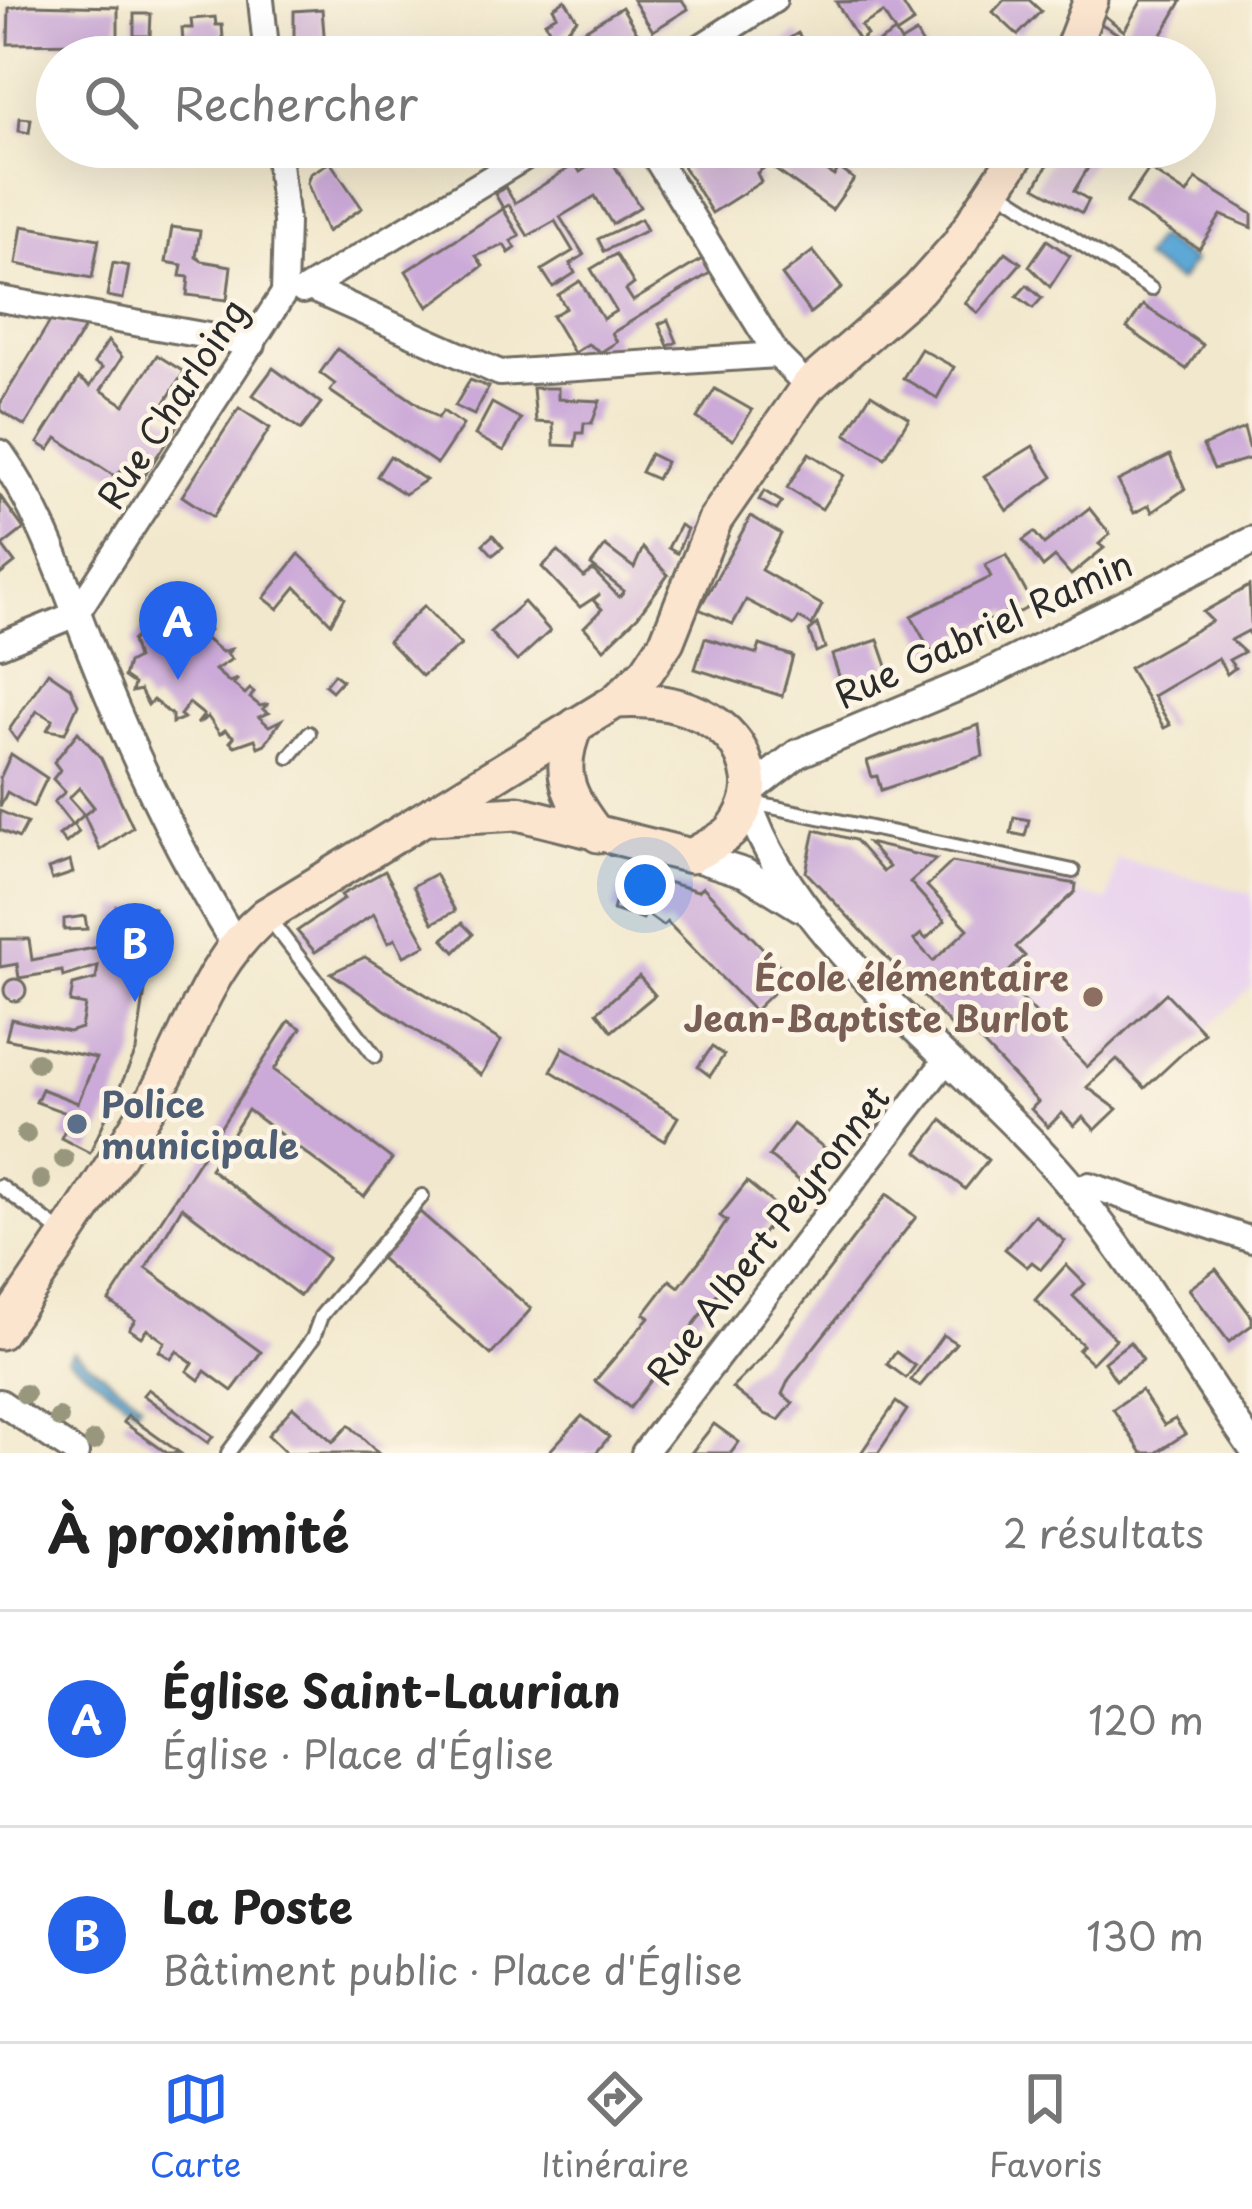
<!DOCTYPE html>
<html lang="fr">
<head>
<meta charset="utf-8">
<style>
	:root { --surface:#fff; --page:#f2f2f2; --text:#222; --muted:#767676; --line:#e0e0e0; --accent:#2563eb }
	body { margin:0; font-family:"Playpen Sans",sans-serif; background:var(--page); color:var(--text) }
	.you { position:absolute; left:645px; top:885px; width:42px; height:42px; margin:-30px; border:9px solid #fff; border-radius:50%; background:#1a73e8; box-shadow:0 0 0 18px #1a73e833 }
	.badge { display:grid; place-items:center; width:78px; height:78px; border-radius:50%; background:var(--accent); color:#fff; font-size:39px; font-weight:700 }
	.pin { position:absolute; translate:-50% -99px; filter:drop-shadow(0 3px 6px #0008) }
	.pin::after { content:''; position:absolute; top:63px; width:42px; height:36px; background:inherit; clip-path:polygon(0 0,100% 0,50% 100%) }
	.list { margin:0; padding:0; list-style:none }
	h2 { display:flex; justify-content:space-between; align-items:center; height:156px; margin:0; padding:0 48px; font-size:51px }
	h2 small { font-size:39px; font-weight:400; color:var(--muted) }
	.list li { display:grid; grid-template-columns:78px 1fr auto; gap:36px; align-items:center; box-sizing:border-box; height:216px; padding:0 48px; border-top:3px solid var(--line) }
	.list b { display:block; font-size:45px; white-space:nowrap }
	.list p { margin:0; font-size:39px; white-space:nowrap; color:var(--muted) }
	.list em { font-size:39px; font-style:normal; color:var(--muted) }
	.icon { flex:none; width:66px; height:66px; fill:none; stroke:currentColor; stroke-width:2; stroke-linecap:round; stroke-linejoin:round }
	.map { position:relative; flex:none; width:1252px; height:1453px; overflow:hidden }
	.search { position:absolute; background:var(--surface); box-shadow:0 12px 48px #0002; left:36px; right:36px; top:36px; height:132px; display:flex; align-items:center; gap:30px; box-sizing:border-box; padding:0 42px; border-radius:66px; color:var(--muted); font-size:45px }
	.sheet { height:588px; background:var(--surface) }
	nav { display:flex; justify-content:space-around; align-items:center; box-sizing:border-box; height:168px; border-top:3px solid var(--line); background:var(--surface); font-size:33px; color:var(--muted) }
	nav a { display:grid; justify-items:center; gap:6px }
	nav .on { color:var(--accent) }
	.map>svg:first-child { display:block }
	.built { fill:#e8d2ee }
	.water { fill:#5da8d6; stroke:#446a80; stroke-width:3 }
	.building { fill:#cba9d8; fill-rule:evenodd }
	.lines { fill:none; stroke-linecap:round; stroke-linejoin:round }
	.service-casing { stroke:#716d64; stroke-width:18 }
	.minor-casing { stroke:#716d64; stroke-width:30 }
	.tertiary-casing { stroke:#716d64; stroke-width:33 }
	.secondary-casing { stroke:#716d64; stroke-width:39 }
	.service { stroke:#fff; stroke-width:12 }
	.minor { stroke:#fff; stroke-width:24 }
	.tertiary { stroke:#fff; stroke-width:27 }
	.secondary { stroke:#fce5cf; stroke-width:33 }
	.tree { fill:#98977e }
	.education-dot { fill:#8d6e63; stroke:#fcf5e5; stroke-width:4.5 }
	.service-dot { fill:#5c6f8a; stroke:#fcf5e5; stroke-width:4.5 }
	.labels { text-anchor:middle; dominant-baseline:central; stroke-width:9; stroke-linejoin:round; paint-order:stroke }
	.street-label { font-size:36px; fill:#2b2b2b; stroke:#fcf5e5 }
	.education-label { font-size:36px; font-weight:bold; fill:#785e54; stroke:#fcf5e5; text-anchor:end }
	.service-label { font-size:36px; font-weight:bold; fill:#4e5e75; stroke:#fcf5e5; text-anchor:start }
</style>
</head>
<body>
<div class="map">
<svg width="1252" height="1453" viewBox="0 0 1252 1453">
	<rect width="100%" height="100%" fill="#fcf5e5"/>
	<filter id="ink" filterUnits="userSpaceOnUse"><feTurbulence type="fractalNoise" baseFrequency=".00833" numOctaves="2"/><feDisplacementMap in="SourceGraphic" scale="24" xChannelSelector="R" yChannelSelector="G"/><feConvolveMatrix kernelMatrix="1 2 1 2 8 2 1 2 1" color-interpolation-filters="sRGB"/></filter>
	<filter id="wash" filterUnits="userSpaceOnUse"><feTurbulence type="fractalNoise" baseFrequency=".004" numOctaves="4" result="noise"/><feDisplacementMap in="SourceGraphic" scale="48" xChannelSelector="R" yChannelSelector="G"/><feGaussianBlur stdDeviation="2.7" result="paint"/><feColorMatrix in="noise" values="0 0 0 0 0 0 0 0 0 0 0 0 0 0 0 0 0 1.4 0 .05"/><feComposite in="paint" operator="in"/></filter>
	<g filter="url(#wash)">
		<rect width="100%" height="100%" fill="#f2e8cd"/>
		<path class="built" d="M1117,858L1252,894V987L1145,1088L1116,1059L1088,1087L1117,1109L1095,1130L1083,1118L1074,1126L1062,1113L1048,1127L1031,1109L1038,1101L967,1028L985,977L1075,892L1108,901Z"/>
		<g class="water">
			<path d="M1157,237L1193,261L1179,282L1143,258Z"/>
			<path d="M73,1351L141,1403L136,1409L68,1358Z"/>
		</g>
		<g id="blocks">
			<g class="building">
				<path d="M565,0L577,19L556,41L545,22L557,15L553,8Z"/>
				<path d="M633,0H682L688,9L653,31Z"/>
				<path d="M900,0L914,22L896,34L901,42L916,33L930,57H878L871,47L895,32L883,13L861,26L867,35L859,41L836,2Z"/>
				<path d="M1004,0H1029L1041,11L1018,35L993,12Z"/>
				<path d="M1142,0H1182L1149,57H1108L1120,35L1098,22L1101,13L1124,31Z"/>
				<path d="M29,5L118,7V43L95,42L94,48L84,49V43L8,44L9,8Z"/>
				<path d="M622,7L638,34L631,38L635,45L615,57H592L578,34Z"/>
				<path d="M322,9L325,47L294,50V11Z"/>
				<path d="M134,14H151L150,36H134Z"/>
				<path d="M215,17L216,25H222L224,51H231L232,57H184L182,28H192L191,19Z"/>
				<path d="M798,33L813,57H766L764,54Z"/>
				<path d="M20,118L31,119L29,133L19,131Z"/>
				<path d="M703,147H756L768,165L757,173L761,182L712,213L680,161Z"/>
				<path d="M777,147H794L834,176L839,168L854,179L832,210L773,168L769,158Z"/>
				<path d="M1058,147H1087L1097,153L1074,191L1089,200L1082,213L1035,187Z"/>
				<path d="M614,150L621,160L614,165L640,207L612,224L595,196L560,217L584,255L570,264L575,273L553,287L542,270L573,251L555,221L528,236L509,205L503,208L495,194L505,187L515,203L575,164L580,172Z"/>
				<path d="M330,162L362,208L327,232L307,183L310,174Z"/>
				<path d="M1149,169L1187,194L1196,179L1252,214V228L1221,215L1199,249L1126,203Z"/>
				<path d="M503,209L520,236L511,241L516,248L509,253L504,245L476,256L483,266L428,307L406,271Z"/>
				<path d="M641,219L647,230L604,251L598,239Z"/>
				<path d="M22,226L99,239L92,278L16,264Z"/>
				<path d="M172,227L200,231L196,257L202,261L231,266L227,300L187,295L189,277L180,276L182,265L166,262Z"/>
				<path d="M1047,240L1070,256L1050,287L1029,266Z"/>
				<path d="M813,251L842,288L810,313L782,275Z"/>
				<path d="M1006,252L1021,263L978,313L965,303Z"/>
				<path d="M616,254L634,284L626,290L633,301L702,259L710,273L612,333L617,342L601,352L588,344L574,353L552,316L566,308L558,295L580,281L603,319L616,311L591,269Z"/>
				<path d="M113,263L129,266L123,299L107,296Z"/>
				<path d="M1027,285L1042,298L1033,308L1017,296Z"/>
				<path d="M1143,305L1203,345L1186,369L1127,328Z"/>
				<path d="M51,320L85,327L25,426L0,410V404Z"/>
				<path d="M668,320L677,342L668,346L659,324Z"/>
				<path d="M108,341L122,357L101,390L124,405L157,355L184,372L159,412L178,424L143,478L125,465L116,477L57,438L49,450L38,443L79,378L90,386L102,368L94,363Z"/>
				<path d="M337,349L438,418L443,411L463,425L437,464L330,391L335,384L320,373Z"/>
				<path d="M921,349L954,367L937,398L903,378Z"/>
				<path d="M273,368L321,403L301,430L253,395Z"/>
				<path d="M470,380L489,387L474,415L455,406Z"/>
				<path d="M533,388H558V399L600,401L592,423H584L583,433H577L575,446L554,445L553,423L536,422Z"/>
				<path d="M715,389L752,410L733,440L697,418Z"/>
				<path d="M871,394L909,418L885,458L846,434Z"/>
				<path d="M492,403L521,419L504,451L475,435Z"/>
				<path d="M239,408L270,428L213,517L182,496Z"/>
				<path d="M1244,428L1252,458L1214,469L1203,446Z"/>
				<path d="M1033,446L1053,477L1007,511L984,476Z"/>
				<path d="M809,453L844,475L822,509L787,488Z"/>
				<path d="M650,454L666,462L657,479L641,472Z"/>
				<path d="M1170,455L1185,489L1152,512L1149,505L1134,513L1118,481Z"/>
				<path d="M390,456L426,480L405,494L377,476Z"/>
				<path d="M764,491L782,502L777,510L759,500Z"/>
				<path d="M0,496L24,529L2,546L0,543Z"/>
				<path d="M1089,508L1110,534L1099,544L1104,548L1071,575L1055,557L1043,567L1023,540L1034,532L1044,544Z"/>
				<path d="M751,516L781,534L761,570L822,605L812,625L799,618L794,625L746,600L733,624L699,609Z"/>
				<path d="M680,525L687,529L677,553L668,548Z"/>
				<path d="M493,535L503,547L493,555L483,544Z"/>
				<path d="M0,543L15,563L0,575Z"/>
				<path d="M605,546L634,568L643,548L668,575L638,616L604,649L584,627L602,609L593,600L600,594L580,607L542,567L558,551L584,577L593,570L619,597L624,591L591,565Z"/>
				<path d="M299,554L345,598L331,623L296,587L278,609L264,598Z"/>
				<path d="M1006,555L1033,605L1012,616L1008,611L931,652L911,616L991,577L985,565Z"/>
				<path d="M1249,586L1252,638L1248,631L1231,640L1244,652L1229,660L1235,668L1227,674L1218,658L1153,696L1170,725L1164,728L1129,668L1212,621L1203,612Z"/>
				<path d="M524,602L550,631L517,661L490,632Z"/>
				<path d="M424,606L461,645L422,676L388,641Z"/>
				<path d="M172,612L183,620L190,618L189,625L198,632L208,631L203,637L222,652L231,649L227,654L232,659L215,670L229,682L238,679L233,684L245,694L250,689L254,692L250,698L260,706L269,704L263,709L269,713L259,717L269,726L281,720L265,744L258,747L255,739L235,746L230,742L234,737L225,730L220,734L208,717L197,724L204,715L189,703L180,715L184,718L172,723V715L153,700L148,705L140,690L132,692L134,684L124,677L128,663L137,658L132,641L147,626L158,628Z"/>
				<path d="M817,624L825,648L816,652L809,631Z"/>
				<path d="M705,638L757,654L760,645L793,656L782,696L695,669Z"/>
				<path d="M878,640L889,672L843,688L832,655Z"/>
				<path d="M48,672L70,687L78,704L65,733L47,730L53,720L37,711L17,741L9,730Z"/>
				<path d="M334,674L342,680L332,691L325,685Z"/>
				<path d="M979,725L983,756L881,790L877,776L872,777L867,761Z"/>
				<path d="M78,732L101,758L133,827L100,850L84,815L72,825L54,802L65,792L53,779L60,770L54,762ZM79,788L94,807L84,815L69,798Z"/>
				<path d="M11,754L47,778L33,807L7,792L0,807V778Z"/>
				<path d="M0,811L27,823L19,838L0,830Z"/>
				<path d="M1014,817L1029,820L1025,836L1011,833Z"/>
				<path d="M73,824L79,832L66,843L59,835Z"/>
				<path d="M815,830L855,840L883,872L889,867L868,843L936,859L910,882L945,921L926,939L921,934L914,940L933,961L968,929L927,886L952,862L1076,884L1075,892L1016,947L1025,956L1002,978L1087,1067L1166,993L1204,1033L1145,1088L1117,1059L1087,1087L1117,1109L1095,1130L1083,1117L1074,1126L1062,1113L1048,1127L1031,1109L1038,1102L968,1028L960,1035L806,872Z"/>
				<path d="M70,861L73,873L52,880L48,869Z"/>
				<path d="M625,870L698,891L703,887L790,976L754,1011L667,922L663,926L645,913L643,919L613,910Z"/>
				<path d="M385,871L426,945L404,956L395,939L388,943L374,914L315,952L297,931L344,899L341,895Z"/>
				<path d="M435,874L455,911L433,923L413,886Z"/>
				<path d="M116,906L154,908L150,956L136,1051L90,1153L61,1138L72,1115L36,1102L42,1089L78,1103L96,1058L6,1039L11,1019L69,1032L81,1028L85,1005L70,1002L73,985L96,979L98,966L63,977L62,971L19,978L17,964L0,967V939H29L32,960L99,947V941L112,939Z"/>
				<path d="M85,916L87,929L64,930V919Z"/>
				<path d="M462,923L473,934L455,952L443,939Z"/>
				<path d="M365,957L501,1041L481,1075L331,973Z"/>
				<path d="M639,976L655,995L612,1031L597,1012Z"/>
				<circle cx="15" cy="990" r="11"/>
				<path d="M289,1021L301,1028L274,1070L392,1159L364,1197L248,1110L210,1169L328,1258L300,1296L182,1207L146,1268L261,1352L232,1391L205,1371L199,1380L187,1371L193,1363L177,1351L171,1359L159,1351L165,1342L147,1329L141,1337L129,1329L135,1320L109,1301Z"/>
				<path d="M563,1047L678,1117L664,1141L551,1071Z"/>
				<path d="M712,1047L724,1055L710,1076L698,1067Z"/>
				<path d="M942,1120L988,1160L965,1189L918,1152Z"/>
				<path d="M793,1124L826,1149L801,1182L769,1156Z"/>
				<path d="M747,1182L781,1210L630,1408L595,1381L649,1317L644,1314L670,1280L679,1287L704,1255L727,1221L720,1216Z"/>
				<path d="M887,1194L916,1217L789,1379L782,1394L793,1403L779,1420L765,1414L732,1388L762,1358Z"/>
				<path d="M420,1212L531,1309L491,1355L380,1258Z"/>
				<path d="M1034,1215L1065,1241L1041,1269L1032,1262L1027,1267L1005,1249Z"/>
				<path d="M1066,1265L1085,1284L1073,1296L1116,1339L1092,1363L1078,1350L1083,1345L1035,1300Z"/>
				<path d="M1216,1269L1252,1317V1325L1229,1342L1189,1289Z"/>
				<path d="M943,1335L956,1343L920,1386L911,1380Z"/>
				<path d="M1130,1342L1143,1360L1116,1380L1104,1362Z"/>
				<path d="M896,1352L915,1366L906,1378L887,1364Z"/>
				<path d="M148,1389L213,1436L208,1443L143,1395Z"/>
				<path d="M1141,1390L1164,1425L1175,1419L1185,1434L1156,1453H1142L1113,1409Z"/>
				<path d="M896,1402L907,1410L878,1453H861Z"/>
				<path d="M293,1407L333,1442L349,1425L378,1453H287L268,1435Z"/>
				<path d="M128,1416L180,1453H167L123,1422Z"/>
				<path d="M582,1416L609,1437L596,1453H548Z"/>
				<path d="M714,1424L739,1442L731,1453H691Z"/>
			</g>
		</g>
	</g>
	<g filter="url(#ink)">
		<use href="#blocks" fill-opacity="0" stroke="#716d64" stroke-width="3"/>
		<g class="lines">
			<defs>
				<g id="service">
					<path d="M998,190L1151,289"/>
					<path d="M289,757L309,733"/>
					<path d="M749,802L1073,871"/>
					<path d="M267,916L375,1056"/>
					<path d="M0,1186L65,1235"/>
					<path d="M228,1453L313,1338L321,1316L422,1196"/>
				</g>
				<g id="minor">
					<path d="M261,0L267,57"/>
					<path d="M685,57L774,0"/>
					<path d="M649,147L777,355L808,386"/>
					<path d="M312,289L500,373L777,355"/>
					<path d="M303,291L542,147"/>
					<path d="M0,299L253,344"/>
					<path d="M0,645L76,614L284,293L286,222L277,147"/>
					<path d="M1075,1190L1089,1185L1252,1240"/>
					<path d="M0,1402L76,1453"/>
					<path d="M644,1453L947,1059"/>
				</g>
				<g id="tertiary">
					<path d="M0,454C47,521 68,595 99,670C137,764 181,856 234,942"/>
					<path d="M751,790L797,754L981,677L1252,541"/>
					<path d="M748,802C793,946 980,1073 1075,1191C1140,1270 1193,1363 1252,1447"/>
					<path d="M691,856L745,873L800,907"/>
				</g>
				<g id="secondary">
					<path d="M1069,57L1091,0"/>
					<path d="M616,701L647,671L667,641L715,520L808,386L918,290L958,245L1022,147"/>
					<path d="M576,725C555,772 568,797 598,835"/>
					<path d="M0,1332C53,1256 105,1180 152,1101C191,1034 206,965 266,915L616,701C672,697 740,715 749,778C752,796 743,817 731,831C721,841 703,849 691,856L518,813L430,818"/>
				</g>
			</defs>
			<use href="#service" class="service-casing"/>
			<use href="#minor" class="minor-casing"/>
			<use href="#tertiary" class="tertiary-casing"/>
			<use href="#secondary" class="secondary-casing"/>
			<use href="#service" class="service"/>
			<use href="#minor" class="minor"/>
			<use href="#tertiary" class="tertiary"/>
			<use href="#secondary" class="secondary"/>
		</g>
		<g class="tree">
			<circle cx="37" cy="1062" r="10"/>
			<circle cx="26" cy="1134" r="10"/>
			<circle cx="64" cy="1159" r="10"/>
			<circle cx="41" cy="1180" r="10"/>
			<circle cx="25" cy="1394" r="10"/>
			<circle cx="59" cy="1418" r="10"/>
			<circle cx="94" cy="1441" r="10"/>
		</g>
	</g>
	<circle class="education-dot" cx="1093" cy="997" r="12"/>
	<circle class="service-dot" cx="77" cy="1124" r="12"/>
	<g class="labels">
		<g class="street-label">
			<text transform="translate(171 403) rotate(-57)">Rue Charloing</text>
			<text transform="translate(983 628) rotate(-25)">Rue Gabriel Ramin</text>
			<text transform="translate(767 1234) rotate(-52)">Rue Albert Peyronnet</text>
		</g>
		<g class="education-label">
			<text x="1069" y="976">École élémentaire<tspan x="1069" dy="41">Jean-Baptiste Burlot</tspan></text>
		</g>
		<g class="service-label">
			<text x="101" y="1103">Police<tspan x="101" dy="41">municipale</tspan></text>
		</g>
	</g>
</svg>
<div class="you"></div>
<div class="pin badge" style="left:178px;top:680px">A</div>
<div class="pin badge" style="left:135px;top:1002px">B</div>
<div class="search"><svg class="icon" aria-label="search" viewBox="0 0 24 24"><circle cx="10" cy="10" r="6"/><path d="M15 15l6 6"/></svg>Rechercher</div>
</div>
<section class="sheet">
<h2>À proximité<small>2 résultats</small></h2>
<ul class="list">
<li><span class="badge">A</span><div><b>Église Saint-Laurian</b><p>Église · Place d'Église</p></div><em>120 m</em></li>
<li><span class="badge">B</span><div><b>La Poste</b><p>Bâtiment public · Place d'Église</p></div><em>130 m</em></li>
</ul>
</section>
<nav>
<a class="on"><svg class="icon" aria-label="map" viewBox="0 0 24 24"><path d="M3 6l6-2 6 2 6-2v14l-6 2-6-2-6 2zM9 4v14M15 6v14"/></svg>Carte</a>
<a><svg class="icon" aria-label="directions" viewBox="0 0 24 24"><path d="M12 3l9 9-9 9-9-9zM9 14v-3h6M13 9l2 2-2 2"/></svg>Itinéraire</a>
<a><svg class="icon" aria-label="saved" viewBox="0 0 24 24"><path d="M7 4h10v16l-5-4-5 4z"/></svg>Favoris</a>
</nav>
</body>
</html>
